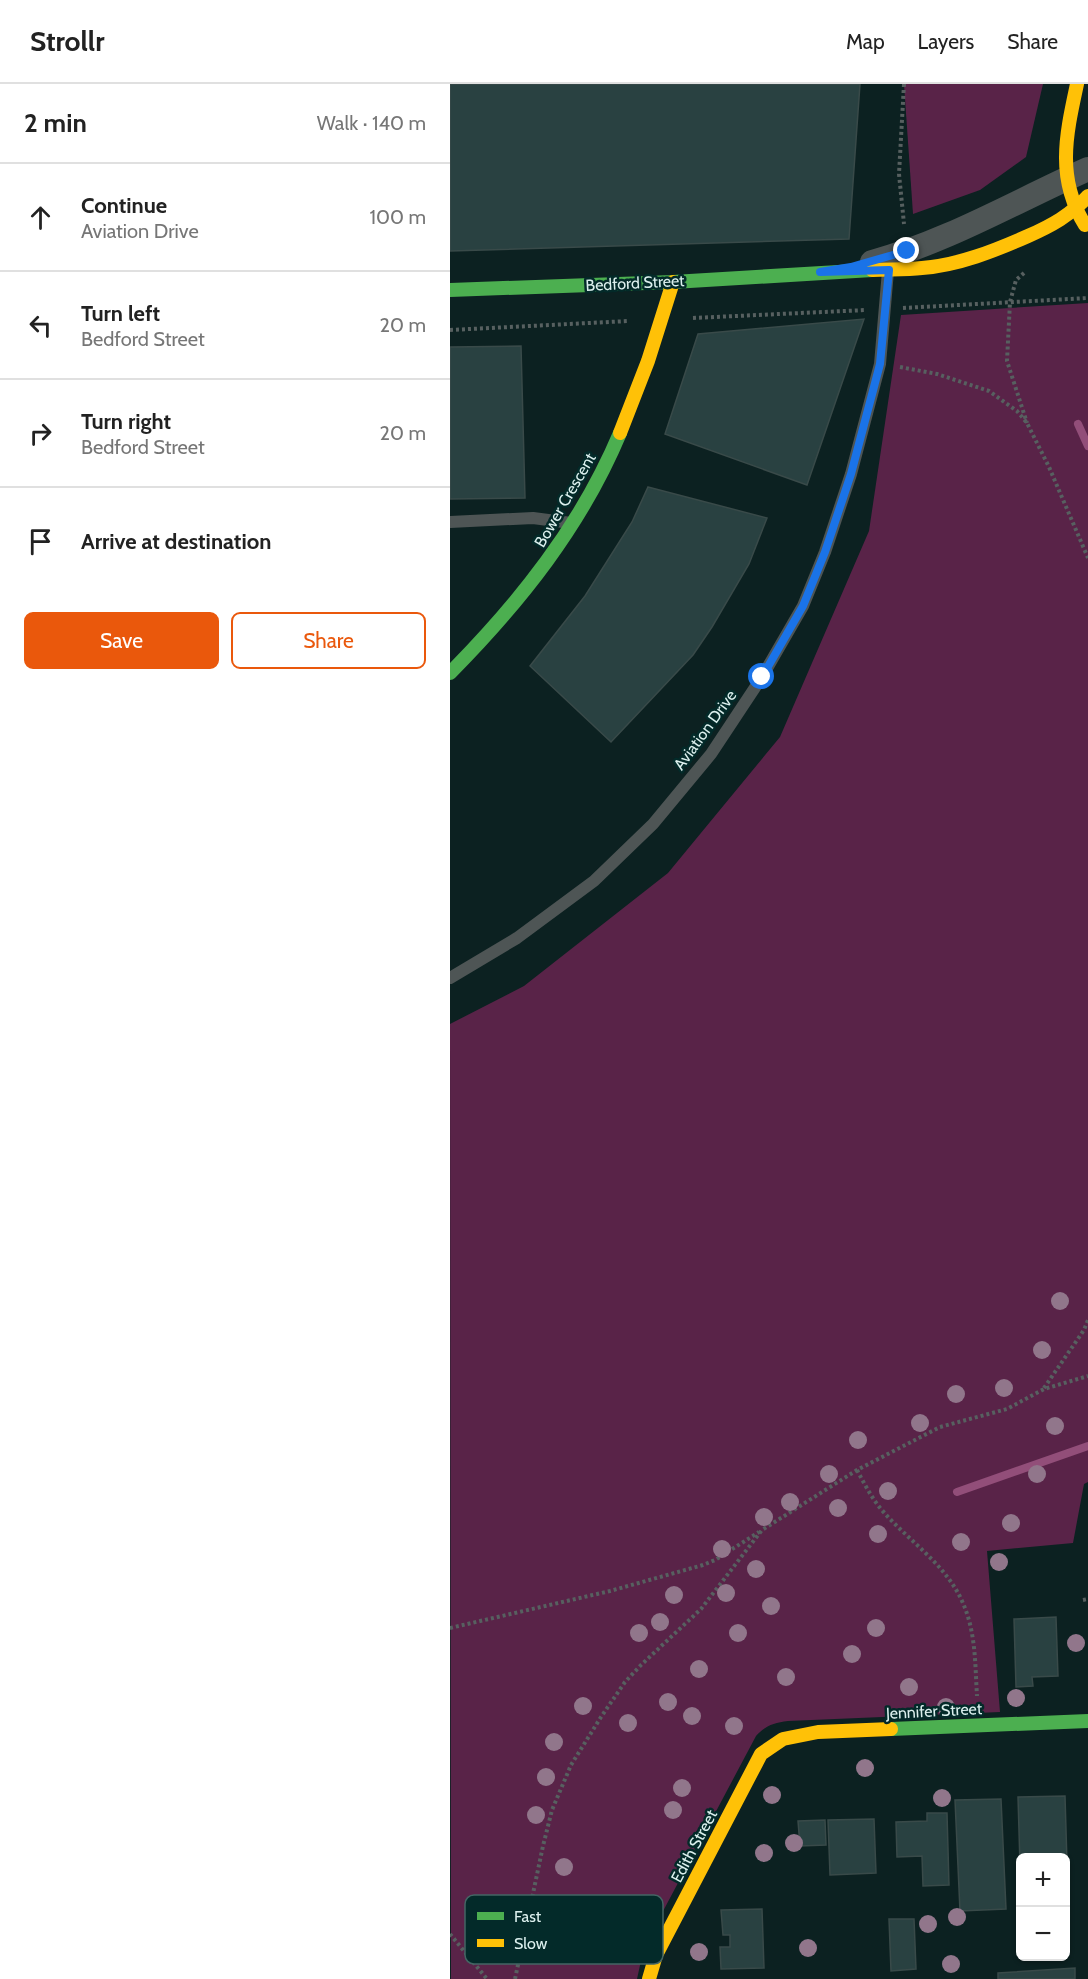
<!DOCTYPE html>
<html lang="en">
<head>
<meta charset="utf-8">
<style>
	:root { --surface:#fff; --page:#f6f6f6; --text:#222; --muted:#767676; --line:#e0e0e0; --accent:#ea580c }
	body { margin:0; font-family:Cabin,sans-serif; background:var(--page); color:var(--text) }
	.controls { position:absolute; right:18px; bottom:18px; display:grid; overflow:hidden; border-radius:9px; box-shadow:0 2px 4px #0004 }
	.controls button { width:54px; height:54px; display:grid; place-items:center; padding:0; border:0; border-bottom:2px solid var(--line); background:var(--surface); color:var(--text); font:30px sans-serif }
	.stop { position:absolute; width:18px; height:18px; margin:-14px; border:4px solid #1a73e8; border-radius:50%; background:#fff }
	.stop.end { background:#1a73e8; border-color:#fff; box-shadow:0 2px 6px #0008 }
	.list { margin:0; padding:0; list-style:none }
	h2 { display:flex; justify-content:space-between; align-items:center; height:78px; margin:0; padding:0 24px; font-size:26px }
	h2 small { font-size:20px; font-weight:400; color:var(--muted) }
	.list li { display:grid; grid-template-columns:39px 1fr auto; gap:18px; align-items:center; box-sizing:border-box; height:108px; padding:0 24px; border-top:2px solid var(--line) }
	.list b { display:block; font-size:22px; white-space:nowrap }
	.list p { margin:0; font-size:20px; white-space:nowrap; color:var(--muted) }
	.list em { font-size:20px; font-style:normal; color:var(--muted) }
	.actions { display:flex; gap:12px; padding:18px 24px }
	.actions a { flex:1; padding:14px 0; border:2px solid var(--accent); border-radius:9px; text-align:center; font-size:21px; color:var(--accent) }
	.actions .main { background:var(--accent); color:#fff }
	.icon { flex:none; width:33px; height:33px; fill:none; stroke:currentColor; stroke-width:2; stroke-linecap:round; stroke-linejoin:round }
	.map { position:relative; flex:none; width:638px; height:1895px; overflow:hidden }
	header { display:flex; align-items:center; gap:36px; box-sizing:border-box; height:84px; padding:0 30px; background:var(--surface); border-bottom:2px solid var(--line) }
	header strong { font-size:28px }
	nav { display:flex; gap:33px; margin-inline-start:auto; font-size:21px }
	main { display:flex }
	aside { flex:1; background:var(--surface) }
	.map>svg:first-child { display:block }
	.green { fill:#592348 }
	.lines { fill:none; stroke-linecap:round; stroke-linejoin:round }
	.stream { stroke:#924e79; stroke-width:8 }
	.building { fill:#294141; stroke:#394a49; stroke-width:1.5 }
	.path { stroke:#576060; stroke-width:4; stroke-dasharray:3 3; stroke-linecap:butt }
	.lane { stroke:#4e5555; stroke-width:12 }
	.street { stroke:#4e5555; stroke-width:24 }
	.fast { stroke:#4caf50; stroke-width:14 }
	.slow { stroke:#ffc107; stroke-width:14 }
	.tree { fill:#91768b }
	.route { stroke:#1a73e8; stroke-width:8 }
	.labels { text-anchor:middle; dominant-baseline:central; stroke-width:5; stroke-linejoin:round; paint-order:stroke }
	.street-label { font-size:16px; fill:#dcf0ee; stroke:#032a29 }
	.key { fill:#032a29; stroke:#446564; stroke-width:1.5 }
	.key-label { font-size:16px; fill:#dcf0ee }
</style>
</head>
<body>
<header>
<strong>Strollr</strong>
<nav><a>Map</a><a>Layers</a><a>Share</a></nav>
</header>
<main>
<aside>
<h2>2 min<small>Walk · 140 m</small></h2>
<ul class="list">
<li><svg class="icon" aria-label="ahead" viewBox="0 0 24 24"><path d="M12 20V5M6 11l6-6 6 6"/></svg><div><b>Continue</b><p>Aviation Drive</p></div><em>100 m</em></li>
<li><svg class="icon" aria-label="left" viewBox="0 0 24 24"><path d="M17 20v-9H6M10 6l-5 5 5 5"/></svg><div><b>Turn left</b><p>Bedford Street</p></div><em>20 m</em></li>
<li><svg class="icon" aria-label="right" viewBox="0 0 24 24"><path d="M7 20v-9h11M14 6l5 5-5 5"/></svg><div><b>Turn right</b><p>Bedford Street</p></div><em>20 m</em></li>
<li><svg class="icon" aria-label="arrive" viewBox="0 0 24 24"><path d="M6 21V4h12l-3 4 3 4H6"/></svg><div><b>Arrive at destination</b></div></li>
</ul>
<div class="actions"><a class="main">Save</a><a>Share</a></div>
</aside>
<div class="map">
<svg width="638" height="1895" viewBox="0 0 638 1895">
	<rect width="100%" height="100%" fill="#0c2121"/>
	<g class="green">
		<path d="M454,0H593L576,73L530,106L463,130Z"/>
		<path d="M638,219V1398L634,1400L623,1459L537,1467L550,1628L338,1637C324,1639 316,1641 306,1652L194,1863L187,1895H1L0,940L74,902L218,789L330,653L419,447L451,231Z"/>
	</g>
	<g class="lines">
		<g class="stream">
			<path d="M628,340L638,362"/>
			<path d="M507,1408L638,1362"/>
		</g>
	</g>
	<g class="building">
		<path d="M0,0H410L399,155L0,167Z"/>
		<path d="M414,235L357,401L215,350L248,250Z"/>
		<path d="M71,262L75,414L0,415V263Z"/>
		<path d="M198,403L317,434L299,480L262,543L243,571L161,658L80,582L135,512L182,438Z"/>
		<path d="M606,1533L608,1592L582,1593L583,1602L566,1603L564,1535Z"/>
		<path d="M615,1712L617,1779L616,1774H570V1781L568,1713Z"/>
		<path d="M551,1715L556,1825L510,1827L505,1716Z"/>
		<path d="M477,1729H497L499,1801L473,1802L472,1772L447,1773L446,1738L477,1737Z"/>
		<path d="M424,1735L426,1789L380,1791L378,1736Z"/>
		<path d="M375,1736L376,1761L350,1762L348,1737Z"/>
		<path d="M312,1825L314,1884L271,1885L270,1863H280V1851H273L271,1826Z"/>
		<path d="M439,1835H464L466,1885L441,1887Z"/>
		<path d="M625,1884V1895H548V1889Z"/>
	</g>
	<g class="lines">
		<g class="path">
			<path d="M454,0L449,90L454,140"/>
			<path d="M574,189L566,196L560,218L557,277L577,339"/>
			<path d="M453,224L638,214"/>
			<path d="M243,234L416,226"/>
			<path d="M0,246L179,237"/>
			<path d="M450,283L487,290L539,307L567,327L577,339L599,383L638,474"/>
			<path d="M594,1304L634,1246L638,1236"/>
			<path d="M407,1386C414,1399 421,1413 431,1425C457,1456 495,1479 512,1517C526,1547 525,1580 527,1612"/>
			<path d="M633,1516L638,1515"/>
			<path d="M0,1544L160,1507L253,1481L265,1476L309,1448"/>
			<path d="M0,1850L37,1895"/>
			<path d="M65,1895L93,1762L102,1726L121,1681L151,1633L175,1598L191,1581L251,1525L312,1446L407,1386L490,1343L557,1325L594,1305L638,1292"/>
		</g>
		<g class="lane">
			<path d="M0,438L83,434L121,439"/>
			<path d="M0,894L67,854L144,797L203,740L261,670L312,593L353,522L375,468L401,390L430,280L438,187"/>
		</g>
		<path class="street" d="M422,178C499,157 566,117 638,85"/>
		<g class="fast">
			<path d="M0,206L223,198L422,186"/>
			<path d="M0,589C70,518 131,442 170,349"/>
			<path d="M441,1645L638,1637"/>
		</g>
		<g class="slow">
			<path d="M627,0C616,51 606,94 635,141"/>
			<path d="M422,186C438,185 455,186 472,184C509,181 544,167 578,152C601,142 621,131 638,112"/>
			<path d="M170,349L198,277L223,198"/>
			<path d="M199,1895L206,1871L311,1670L333,1655L368,1648L441,1645"/>
		</g>
	</g>
	<g class="tree">
		<circle cx="610" cy="1217" r="9"/>
		<circle cx="592" cy="1266" r="9"/>
		<circle cx="554" cy="1304" r="9"/>
		<circle cx="506" cy="1310" r="9"/>
		<circle cx="470" cy="1339" r="9"/>
		<circle cx="605" cy="1342" r="9"/>
		<circle cx="408" cy="1356" r="9"/>
		<circle cx="379" cy="1390" r="9"/>
		<circle cx="587" cy="1390" r="9"/>
		<circle cx="438" cy="1407" r="9"/>
		<circle cx="340" cy="1418" r="9"/>
		<circle cx="388" cy="1424" r="9"/>
		<circle cx="314" cy="1433" r="9"/>
		<circle cx="561" cy="1439" r="9"/>
		<circle cx="428" cy="1450" r="9"/>
		<circle cx="511" cy="1458" r="9"/>
		<circle cx="272" cy="1465" r="9"/>
		<circle cx="549" cy="1478" r="9"/>
		<circle cx="306" cy="1485" r="9"/>
		<circle cx="276" cy="1509" r="9"/>
		<circle cx="224" cy="1511" r="9"/>
		<circle cx="321" cy="1522" r="9"/>
		<circle cx="210" cy="1538" r="9"/>
		<circle cx="426" cy="1544" r="9"/>
		<circle cx="189" cy="1549" r="9"/>
		<circle cx="288" cy="1549" r="9"/>
		<circle cx="626" cy="1559" r="9"/>
		<circle cx="402" cy="1570" r="9"/>
		<circle cx="249" cy="1585" r="9"/>
		<circle cx="336" cy="1593" r="9"/>
		<circle cx="459" cy="1603" r="9"/>
		<circle cx="566" cy="1614" r="9"/>
		<circle cx="218" cy="1618" r="9"/>
		<circle cx="133" cy="1622" r="9"/>
		<circle cx="496" cy="1623" r="9"/>
		<circle cx="242" cy="1632" r="9"/>
		<circle cx="178" cy="1639" r="9"/>
		<circle cx="284" cy="1642" r="9"/>
		<circle cx="104" cy="1658" r="9"/>
		<circle cx="415" cy="1684" r="9"/>
		<circle cx="96" cy="1693" r="9"/>
		<circle cx="232" cy="1704" r="9"/>
		<circle cx="322" cy="1711" r="9"/>
		<circle cx="492" cy="1714" r="9"/>
		<circle cx="223" cy="1726" r="9"/>
		<circle cx="86" cy="1731" r="9"/>
		<circle cx="344" cy="1759" r="9"/>
		<circle cx="314" cy="1769" r="9"/>
		<circle cx="114" cy="1783" r="9"/>
		<circle cx="507" cy="1833" r="9"/>
		<circle cx="478" cy="1840" r="9"/>
		<circle cx="358" cy="1864" r="9"/>
		<circle cx="249" cy="1868" r="9"/>
		<circle cx="501" cy="1880" r="9"/>
	</g>
	<g class="lines">
		<path class="route" d="M312,593L353,522L375,468L401,390L430,280L439,186L370,188L401,183L457,167"/>
	</g>
	<g class="labels">
		<g class="street-label">
			<text transform="translate(185 199) rotate(-3)">Bedford Street</text>
			<text transform="translate(115 416) rotate(-60)">Bower Crescent</text>
			<text transform="translate(255 646) rotate(-54)">Aviation Drive</text>
			<text transform="translate(484 1627) rotate(-3)">Jennifer Street</text>
			<text transform="translate(244 1762) rotate(-62)">Edith Street</text>
		</g>
	</g>
	<rect x="15" y="1811" width="198" height="69" rx="9" class="key"/>
	<rect x="27" y="1828" width="27" height="8" fill="#4caf50"/>
	<rect x="27" y="1855" width="27" height="8" fill="#ffc107"/>
	<g class="key-label">
		<text x="64" y="1838">Fast</text>
		<text x="64" y="1865">Slow</text>
	</g>
</svg>
<div class="controls">
<button>+</button>
<button>−</button>
</div>
<div class="stop" style="left:312px;top:593px"></div>
<div class="stop end" style="left:457px;top:167px"></div>
</div>
</main>
</body>
</html>
